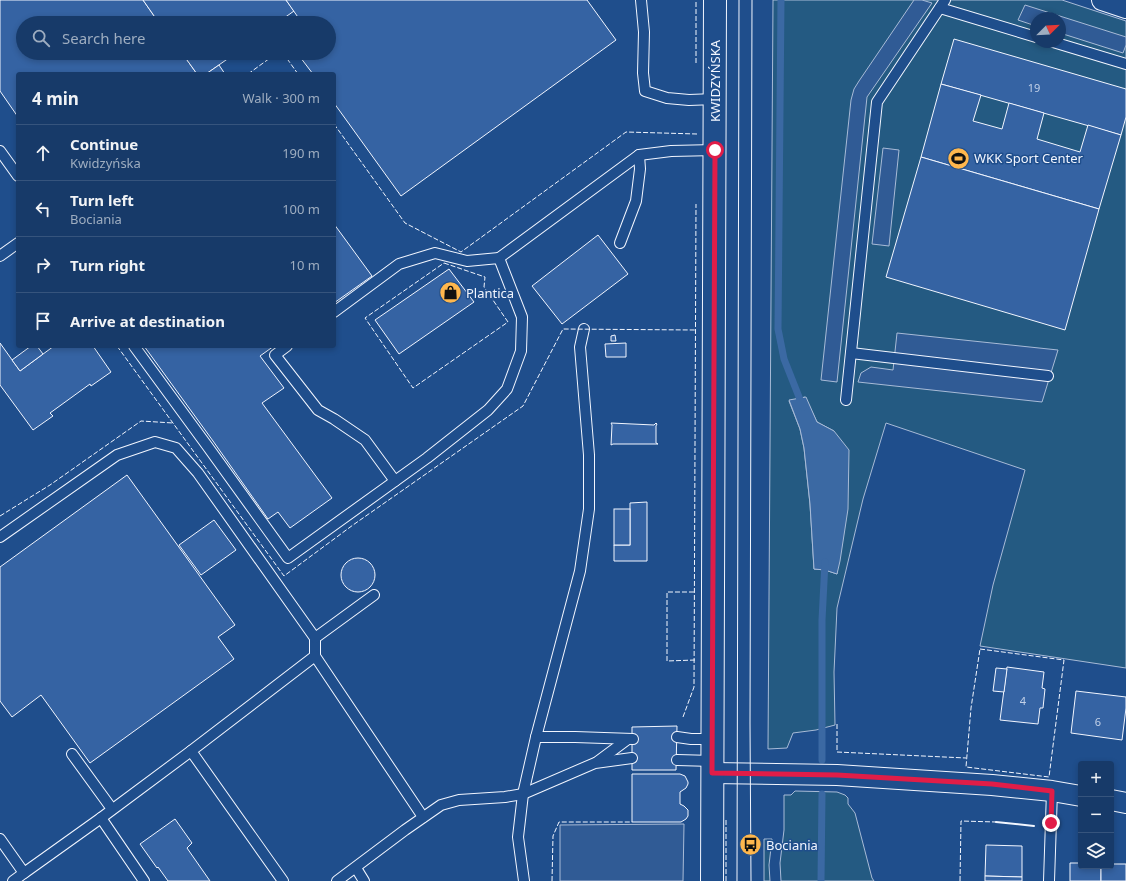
<!DOCTYPE html>
<html lang="en">
<head>
<meta charset="utf-8">
<style>
	:root { --surface:#173a69; --page:#20416f; --text:#f1f3f6; --muted:#9eadc0; --line:#36547d }
	body { margin:0; font-family:"Noto Sans",sans-serif; background:var(--page); color:var(--text) }
	.controls { position:absolute; right:12px; bottom:12px; display:grid; overflow:hidden; border-radius:4px; box-shadow:0 2px 6px #0003 }
	.controls button { width:36px; height:36px; display:grid; place-items:center; padding:0; border:0; border-bottom:1px solid var(--line); background:var(--surface); color:var(--text); font:20px sans-serif }
	.compass { position:absolute; left:1030px; top:12px; width:36px; height:36px; border-radius:50%; background:var(--surface); box-shadow:0 2px 6px #0003; rotate:66deg }
	.stop { position:absolute; width:12px; height:12px; margin:-9px; border:3px solid #e11d48; border-radius:50%; background:#fff }
	.stop.end { background:#e11d48; border-color:#fff; box-shadow:0 1px 4px #0008 }
	.list { margin:0; padding:0; list-style:none }
	h2 { display:flex; justify-content:space-between; align-items:center; height:52px; margin:0; padding:0 16px; font-size:17px }
	h2 small { font-size:13px; font-weight:400; color:var(--muted) }
	.list li { display:grid; grid-template-columns:26px 1fr auto; gap:12px; align-items:center; box-sizing:border-box; height:56px; padding:0 16px; border-top:1px solid var(--line) }
	.list b { display:block; font-size:15px; white-space:nowrap }
	.list p { margin:0; font-size:13px; white-space:nowrap; color:var(--muted) }
	.list em { font-size:13px; font-style:normal; color:var(--muted) }
	.icon { flex:none; width:22px; height:22px; fill:none; stroke:currentColor; stroke-width:2; stroke-linecap:round; stroke-linejoin:round }
	.map { position:relative; flex:none; width:1126px; height:881px; overflow:hidden }
	.search { position:absolute; background:var(--surface); box-shadow:0 2px 6px #0003; left:16px; top:16px; width:320px; height:44px; display:flex; align-items:center; gap:10px; box-sizing:border-box; padding:0 14px; border-radius:22px; color:var(--muted); font-size:15px }
	.panel { position:absolute; background:var(--surface); box-shadow:0 2px 6px #0003; left:16px; top:72px; width:320px; height:276px; border-radius:4px }
	.map>svg:first-child { display:block }
	.green { fill:#245a82; stroke:#a8bbd7; fill-rule:evenodd }
	.parking { fill:#305b95; stroke:#a8bbd7 }
	.water { fill:#3b69a3; stroke:#a8bbd7 }
	.lines { fill:none; stroke-linecap:round; stroke-linejoin:round }
	.stream { stroke:#3b69a3; stroke-width:7 }
	.building { fill:#3563a3; stroke:#f2f6ff }
	.service-casing { stroke:#f2f6ff; stroke-width:12 }
	.minor-casing { stroke:#f2f6ff; stroke-width:22 }
	.tertiary-casing { stroke:#f2f6ff; stroke-width:24 }
	.service { stroke:#1f4e8c; stroke-width:10 }
	.minor { stroke:#1f4e8c; stroke-width:20 }
	.tertiary { stroke:#1f4e8c; stroke-width:22 }
	.tram { stroke:#f2f6ff; stroke-width:1 }
	.fence { stroke:#f2f6ff; stroke-width:1; stroke-dasharray:5 2; stroke-linecap:butt }
	.wall { stroke:#f2f6ff; stroke-width:2 }
	.route { stroke:#e11d48; stroke-width:5 }
	.labels { text-anchor:middle; dominant-baseline:central; stroke-width:3; stroke-linejoin:round; paint-order:stroke }
	.number-label { font-size:11px; fill:#c3d1e8 }
	.street-label { font-size:13px; fill:#f2f6ff; stroke:#1f4e8c }
	.poi-label { font-size:13px; fill:#f2f6ff; stroke:#1f4e8c; text-anchor:start }
</style>
</head>
<body>
<div class="map">
<svg width="1126" height="881" viewBox="0 0 1126 881">
	<rect width="100%" height="100%" fill="#1f4e8c"/>
	<g class="green">
		<path d="M773,0H1062L1126,21V668L980,646L993,585L1025,470L886,423L863,499L837,608L834,672L835,725L816,730L793,733L787,748L768,749ZM1036,18H1060V42H1036ZM805,397L817,422L834,431L837,574L825,570L814,569L810,504L804,448L800,429L789,401Z"/>
		<path d="M795,791L837,792L845,795L848,798V804L855,813L872,878L874,881H781L780,863L784,830V795H791Z"/>
		<path d="M764,839H772L769,865L770,881H764Z"/>
	</g>
	<g class="parking">
		<path d="M914,0H922L932,3L867,97L837,382L821,380L851,100L854,89L859,81Z"/>
		<path d="M1025,5L1126,37V45L1123,53L1060,33V18H1036V26L1018,20Z"/>
		<path d="M883,148L899,150L889,246L872,244Z"/>
		<path d="M897,333L1058,350L1042,402L858,382L861,373L871,367L893,370Z"/>
		<path d="M684,824L683,881H560V825Z"/>
	</g>
	<path class="water" d="M806,397L817,422L834,431L849,450L848,509L840,561L837,574L825,570L814,569L810,504L804,448L800,429L789,400Z"/>
	<g class="lines">
		<g class="stream">
			<path d="M781,0L778,329L784,359L803,407"/>
			<path d="M822,760V620L825,562"/>
			<path d="M821,881L822,794"/>
		</g>
	</g>
	<g class="building">
		<path d="M0,0H143L159,23H23V53H182L197,74H18V117L0,91Z"/>
		<path d="M143,0H286L294,11L277,23H159Z"/>
		<path d="M286,0H587L616,40L401,196L334,103V74H313L297,53H329V23H302Z"/>
		<path d="M954,39L1126,89V117L1121,135L941,84Z"/>
		<path d="M182,53H236L206,74H197Z"/>
		<path d="M219,65L225,74H206Z"/>
		<path d="M941,84L981,95L973,121L1002,129L1009,103L1044,113L1037,139L1080,152L1088,125L1121,135L1099,209L921,157Z"/>
		<path d="M921,157L1099,209L1065,330L886,277Z"/>
		<path d="M334,224L372,276L334,303Z"/>
		<path d="M598,235L628,274L562,324L532,286Z"/>
		<path d="M449,269L474,302L399,354L375,320Z"/>
		<path d="M615,335L616,341H611V336Z"/>
		<path d="M0,343L20,371L54,346H93L111,372L91,386L90,384L50,413L53,416L33,430L0,385Z"/>
		<path d="M626,343V357H606L605,344Z"/>
		<path d="M31,346H37L43,354L20,371L12,360Z"/>
		<path d="M144,346H274L260,356L284,388L262,403L332,498L290,528L278,512L268,519L213,441Z"/>
		<path d="M611,423L654,425L656,423L657,424L656,426V443L658,444H613L611,445L612,425Z"/>
		<path d="M127,475L235,625L218,637L234,659L90,763L41,695L12,717L0,701V567Z"/>
		<path d="M647,502V561H614V545H630V503Z"/>
		<rect x="614" y="509" width="16" height="36"/>
		<path d="M214,520L236,550L201,575L179,545Z"/>
		<circle cx="358" cy="575" r="17"/>
		<path d="M1007,667L1044,672L1042,688L1045,689L1043,708H1040L1038,724L1000,720Z"/>
		<path d="M996,668L1007,669L1004,692L993,691Z"/>
		<path d="M1076,691L1126,697V708L1122,740L1071,733Z"/>
		<path d="M677,726L676,770H632V727Z"/>
		<path d="M632,774H680L685,776L688,782V784L686,788L680,792V804L684,806L688,810V816L686,819L681,822H632Z"/>
		<path d="M175,819L192,843L187,848L210,881H168L158,867L157,868L140,844Z"/>
		<path d="M986,845L1022,846V877L985,876Z"/>
		<path d="M1070,863H1081V866H1101V881H1070Z"/>
		<path d="M1111,864H1126V881H1101V866H1111Z"/>
		<path d="M985,876L1022,877V881H985Z"/>
	</g>
	<g class="lines">
		<defs>
			<g id="service">
				<path d="M641,0L644,32L643,73L645,91L667,98L689,100L715,99"/>
				<path d="M940,8L1036,37"/>
				<path d="M1053,42L1126,64"/>
				<path d="M0,151L18,176"/>
				<path d="M620,243L636,201L640,169L639,155"/>
				<path d="M0,256L18,243"/>
				<path d="M499,258L639,155L671,151L715,150"/>
				<path d="M134,346L208,447L288,558L427,458L488,410L507,389L521,351L522,317L499,258L467,261L435,253L399,264L334,312"/>
				<path d="M287,346L275,355L318,410L334,419L365,440L395,481"/>
				<path d="M851,353L1048,376"/>
				<path d="M846,400L877,102L945,0"/>
				<path d="M0,537L117,455L155,442L176,448L198,473L315,638V656"/>
				<path d="M315,638L374,595"/>
				<path d="M536,737H575L633,739"/>
				<path d="M677,737L691,739H712"/>
				<path d="M72,754L112,809"/>
				<path d="M677,760L713,761"/>
				<path d="M597,762L628,739"/>
				<path d="M101,818L144,881"/>
				<path d="M0,839L24,873L101,818L191,751"/>
				<path d="M356,868L364,881"/>
				<path d="M13,881L24,873"/>
				<path d="M283,881L191,751L315,656L423,817"/>
				<path d="M337,881L405,830L441,805L459,800L505,797L523,794L595,763L632,758"/>
				<path d="M524,881L518,837L523,794L536,737L580,571L589,509V455L580,347L584,329"/>
				<path d="M1049,881L1052,791"/>
			</g>
			<g id="minor">
				<path d="M1102,0L1126,8"/>
				<path d="M712,773L837,775L992,785L1052,791L1081,796"/>
				<path d="M1111,800L1126,803"/>
			</g>
			<path id="tertiary" d="M712,881L715,0"/>
		</defs>
		<use href="#service" class="service-casing"/>
		<use href="#minor" class="minor-casing"/>
		<use href="#tertiary" class="tertiary-casing"/>
		<use href="#service" class="service"/>
		<use href="#minor" class="minor"/>
		<use href="#tertiary" class="tertiary"/>
		<g class="tram">
			<path d="M737,881L739,0"/>
			<path d="M751,881L750,723L752,0"/>
		</g>
		<g class="fence">
			<path d="M283,53L298,74"/>
			<path d="M696,63V0"/>
			<path d="M248,74L277,53"/>
			<path d="M334,124L405,223L461,252L626,132L697,134"/>
			<path d="M444,263L485,277L484,287L508,322L413,388L365,318Z"/>
			<path d="M117,346L284,576L353,525L523,406L563,329L695,330"/>
			<path d="M0,516L50,485L141,421L173,423"/>
			<path d="M980,649L1064,660L1049,777L966,767L971,708Z"/>
			<path d="M695,660L667,661V592H695"/>
			<path d="M683,717L694,687L696,204"/>
			<path d="M837,724V752L966,758"/>
			<path d="M552,881L553,836L559,822H632"/>
			<path d="M726,881V819"/>
			<path d="M960,881L961,821L996,822"/>
		</g>
		<path class="wall" d="M996,822L1034,826"/>
	</g>
	<g class="lines">
		<path class="route" d="M715,150L712,773L837,775L992,784L1052,791L1051,823"/>
	</g>
	<defs>
		<symbol id="stadium-disc" viewBox="-11 -11 22 22"><circle r="9.5" fill="#ffb74d" stroke="#1f4e8c"/><path d="M0-5a6.5 5 0 1 0 0 10a6.5 5 0 1 0 0-10ZM-3.5-1.8h7v3.6h-7Z" fill="#111"/></symbol>
		<symbol id="shop-disc" viewBox="-11 -11 22 22"><circle r="9.5" fill="#ffb74d" stroke="#1f4e8c"/><path d="M-5-2.5h2.3a2.7 3.5 0 0 1 5.4 0H5L5.5 6h-11ZM-1.5-2.5h3a1.5 2.3 0 0 0-3 0Z" fill="#111"/></symbol>
		<symbol id="bus-disc" viewBox="-11 -11 22 22"><circle r="9.5" fill="#ffb74d" stroke="#1f4e8c"/><path d="M-5-6H5V4H4V6H2V4H-2V6H-4V4H-5ZM-3.5-4V0h7V-4ZM-3.5 1.2v1.5H-2V1.2ZM2 1.2v1.5H3.5V1.2Z" fill="#111"/></symbol>
	</defs>
	<g fill-rule="evenodd">
		<use href="#stadium-disc" x="946" y="146" width="25" height="25"/>
		<use href="#shop-disc" x="438" y="280" width="25" height="25"/>
		<use href="#bus-disc" x="738" y="832" width="25" height="25"/>
	</g>
	<g class="labels">
		<g class="number-label">
			<text x="1034" y="87">19</text>
			<text x="1023" y="700">4</text>
			<text x="1098" y="721">6</text>
		</g>
		<g class="street-label">
			<text transform="translate(715 81) rotate(-90)">KWIDZYŃSKA</text>
		</g>
		<g class="poi-label">
			<text x="974" y="158">WKK Sport Center</text>
			<text x="466" y="293">Plantica</text>
			<text x="766" y="845">Bociania</text>
		</g>
	</g>
</svg>
<div class="controls">
<button>+</button>
<button>−</button>
<button><svg class="icon" aria-label="layers" viewBox="0 0 24 24"><path d="M12 4l9 5-9 5-9-5zM3 14l9 5 9-5"/></svg></button>
</div>
<svg class="compass" viewBox="-18 -18 36 36"><path d="M0-13l5 13h-10z" fill="#e53935"/><path d="M0 13l5-13h-10z" fill="#9eadc0"/></svg>
<div class="stop" style="left:715px;top:150px"></div>
<div class="stop end" style="left:1051px;top:823px"></div>
<div class="search"><svg class="icon" aria-label="search" viewBox="0 0 24 24"><circle cx="10" cy="10" r="6"/><path d="M15 15l6 6"/></svg>Search here</div>
<section class="panel">
<h2>4 min<small>Walk · 300 m</small></h2>
<ul class="list">
<li><svg class="icon" aria-label="ahead" viewBox="0 0 24 24"><path d="M12 20V5M6 11l6-6 6 6"/></svg><div><b>Continue</b><p>Kwidzyńska</p></div><em>190 m</em></li>
<li><svg class="icon" aria-label="left" viewBox="0 0 24 24"><path d="M17 20v-9H6M10 6l-5 5 5 5"/></svg><div><b>Turn left</b><p>Bociania</p></div><em>100 m</em></li>
<li><svg class="icon" aria-label="right" viewBox="0 0 24 24"><path d="M7 20v-9h11M14 6l5 5-5 5"/></svg><div><b>Turn right</b></div><em>10 m</em></li>
<li><svg class="icon" aria-label="arrive" viewBox="0 0 24 24"><path d="M6 21V4h12l-3 4 3 4H6"/></svg><div><b>Arrive at destination</b></div></li>
</ul>
</section>
</div>
</body>
</html>
